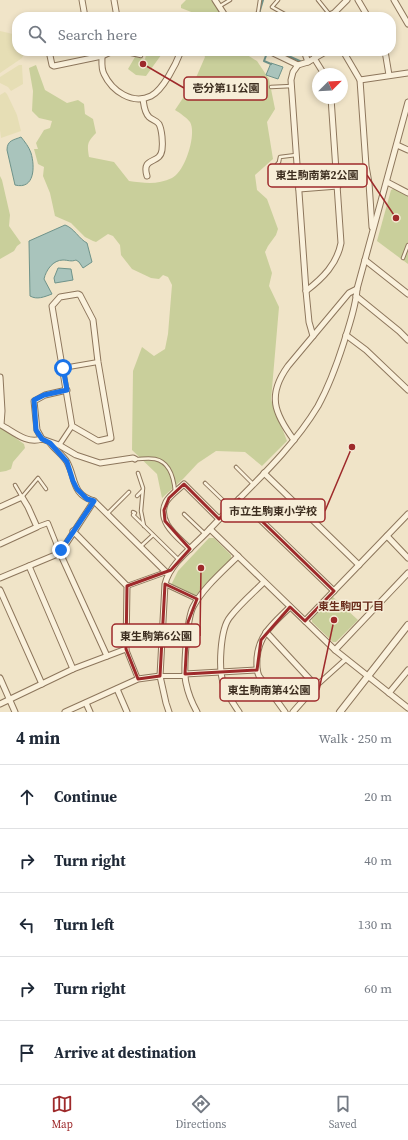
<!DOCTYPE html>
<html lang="en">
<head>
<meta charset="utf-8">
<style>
	:root { --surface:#fff; --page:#f2f2f3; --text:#1f2937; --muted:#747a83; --line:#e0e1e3; --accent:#9e2a2b }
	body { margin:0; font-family:"Source Serif 4","Noto Sans JP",serif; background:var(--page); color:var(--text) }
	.compass { position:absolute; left:312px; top:68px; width:36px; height:36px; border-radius:50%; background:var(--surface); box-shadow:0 2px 6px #0003; rotate:66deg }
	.stop { position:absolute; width:12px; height:12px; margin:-9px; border:3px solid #1a73e8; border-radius:50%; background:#fff }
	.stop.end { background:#1a73e8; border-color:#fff; box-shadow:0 1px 4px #0008 }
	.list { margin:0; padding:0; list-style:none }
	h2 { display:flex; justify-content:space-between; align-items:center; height:52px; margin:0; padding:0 16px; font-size:17px }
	h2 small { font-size:13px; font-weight:400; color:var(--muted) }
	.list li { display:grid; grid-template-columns:26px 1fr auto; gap:12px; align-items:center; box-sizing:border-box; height:64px; padding:0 16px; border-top:1px solid var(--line) }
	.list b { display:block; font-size:15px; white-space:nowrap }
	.list em { font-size:13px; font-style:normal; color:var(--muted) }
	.icon { flex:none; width:22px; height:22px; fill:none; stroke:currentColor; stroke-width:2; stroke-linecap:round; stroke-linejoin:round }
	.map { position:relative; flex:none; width:408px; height:712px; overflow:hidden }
	.search { position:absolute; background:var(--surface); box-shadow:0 2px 6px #0003; left:12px; right:12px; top:12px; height:44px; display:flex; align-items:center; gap:10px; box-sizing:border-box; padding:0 14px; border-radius:16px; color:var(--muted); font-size:15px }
	.sheet { height:372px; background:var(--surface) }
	nav { display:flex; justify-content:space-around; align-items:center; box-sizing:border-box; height:56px; border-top:1px solid var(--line); background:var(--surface); font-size:11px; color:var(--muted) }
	nav a { display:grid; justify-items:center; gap:2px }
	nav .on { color:var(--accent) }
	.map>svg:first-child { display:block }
	.farmland { fill:#e6deb5 }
	.green { fill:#c9cf9b }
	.water { fill:#a9c4bc; stroke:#6f938a }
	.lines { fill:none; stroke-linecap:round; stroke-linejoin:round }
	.stream { stroke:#6f938a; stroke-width:2 }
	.service-casing { stroke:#8d765c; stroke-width:4.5 }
	.pedestrian-casing { stroke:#8d765c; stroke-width:6 }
	.minor-casing { stroke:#8d765c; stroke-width:7 }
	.tertiary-casing { stroke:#8d765c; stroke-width:8 }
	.service { stroke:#faf1dc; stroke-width:2.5 }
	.pedestrian { stroke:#faf1dc; stroke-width:4 }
	.minor { stroke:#faf1dc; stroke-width:5 }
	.tertiary { stroke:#faf1dc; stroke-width:6 }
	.route { stroke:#1a73e8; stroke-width:5 }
	.marked { fill:none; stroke:#9e2a2b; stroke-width:3; stroke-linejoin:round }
	.labels { text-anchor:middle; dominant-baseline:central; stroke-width:3; stroke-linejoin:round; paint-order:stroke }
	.neighbourhood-label { font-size:11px; font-weight:bold; fill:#6b2e1e; stroke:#f7eed8 }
	.leader { fill:none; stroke:#9e2a2b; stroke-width:1.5 }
	.callout-dot { fill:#9e2a2b; stroke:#f7eed8; stroke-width:1.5 }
	.callout { fill:#f7eed8; stroke:#9e2a2b; stroke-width:1.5 }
	.callout-label { font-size:11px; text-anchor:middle; font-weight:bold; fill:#3d2e20 }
</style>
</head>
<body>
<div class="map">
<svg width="408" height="712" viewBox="0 0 408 712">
	<rect width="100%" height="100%" fill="#f0e4c8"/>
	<g class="farmland">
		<path d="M0,31L17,35V51H25L22,58L0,73Z"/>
		<path d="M19,65H22L23,84L11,91L8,87L0,83V77Z"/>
		<path d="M5,92L7,94L17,115L21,131L1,138L0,130V95Z"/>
	</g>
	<g class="green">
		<path d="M186,0H213L225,17H220L217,13L199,15L181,8V5Z"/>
		<path d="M147,51H164L146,76L136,75L128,69L135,57L145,59Z"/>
		<path d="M202,51H241L257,61L269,79L275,109L267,122L273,159L255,175L257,190L267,199L278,229L276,235L268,246L265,252L272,273L269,286L279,307L271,400L287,441L262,466L245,452L216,451L198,463L183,479L162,498L157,474L132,450L133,371L142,347L154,356L165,349L168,334L172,285L168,277L163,275L159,279L151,278L132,269L121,255L120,245L113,236L108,234L96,242L93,241L85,237L71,223L55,216L50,193L43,176L44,167L38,164L34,149H38L36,143L44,130L50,128L52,121L39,118L32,111L33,91L29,68L36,65L45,90L67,103L78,100L84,104L85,114L93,119L96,133C87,142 87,145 89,157L114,162L129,181C144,183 158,185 172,178C185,172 197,134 190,122C187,118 180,113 175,110L195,80L205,57Z"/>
		<path d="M0,176L2,180L10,215L9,226L21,243L17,246L14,251L0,259Z"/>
		<path d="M395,188L408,195V264L377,241L391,190Z"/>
		<path d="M0,427L24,444L25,448L13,462L11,469L6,471L0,472Z"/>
		<path d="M209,538H214L231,555V559L195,596L171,585L178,571Z"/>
		<path d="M333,597L358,620L336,642H333L312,622V619Z"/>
	</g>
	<g class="water">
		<path d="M271,63L283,67L278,79L266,75Z"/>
		<path d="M21,137C25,142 29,147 31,153C35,166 35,190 15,185L7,150C7,140 14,140 21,137Z"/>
		<path d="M65,225C74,228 79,239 87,243L92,262L83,268L79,262L76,260C71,262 68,260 63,260C53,260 46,270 44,279L52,294C44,297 37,300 30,296L29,241Z"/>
		<path d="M58,268L71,269L73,280L55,283L54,278Z"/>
	</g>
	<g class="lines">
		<g class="stream">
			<path d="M258,17L263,0"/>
			<path d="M277,51L302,62"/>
			<path d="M267,53L264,61L271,64"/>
		</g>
		<defs>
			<g id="service">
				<path d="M278,0L272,7L290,17"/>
				<path d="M318,0L330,15"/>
				<path d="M220,6L230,0"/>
				<path d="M250,17L258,13L260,0"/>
				<path d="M118,51L141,56"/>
				<path d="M271,87L292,86"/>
				<path d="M275,167L279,162L280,157L296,155"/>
				<path d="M403,258L408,245"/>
				<path d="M136,459C142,459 149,458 155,459C170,462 174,479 175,492"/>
				<path d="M236,467L253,484"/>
				<path d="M138,473L143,488L141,511L144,526"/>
				<path d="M205,483L231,508"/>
				<path d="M15,485L22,497L38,478L46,489"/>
				<path d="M137,496L142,491"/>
				<path d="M133,512L135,513L133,515L179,560"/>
				<path d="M107,514L129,492"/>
				<path d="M184,514L205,534"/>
				<path d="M140,547L153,535"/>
			</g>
			<g id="pedestrian">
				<path d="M63,368L98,362"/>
				<path d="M60,444L72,426"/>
				<path d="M37,527L48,523L58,548L61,550"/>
				<path d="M165,584L197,599"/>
				<path d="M127,586L166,572"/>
				<path d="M126,649L138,679"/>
				<path d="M160,676H185"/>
				<path d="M316,686L346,659"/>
			</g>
			<g id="minor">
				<path d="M82,0L85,17"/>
				<path d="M114,0L117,17"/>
				<path d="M215,0L226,17"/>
				<path d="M358,0L368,17"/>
				<path d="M394,0L408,24"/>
				<path d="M150,17H154"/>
				<path d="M325,17L334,13L347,0"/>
				<path d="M49,51L52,65L54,66L102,56L113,51"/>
				<path d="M269,51L298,65"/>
				<path d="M304,51L308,62"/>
				<path d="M343,51L360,80L366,166L369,183L372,227"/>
				<path d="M385,51L389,75"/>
				<path d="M102,56C102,62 101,68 104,74C112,91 132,105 151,96C163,90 176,64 181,51"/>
				<path d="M314,58L324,74"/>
				<path d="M360,80L408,73"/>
				<path d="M143,99C144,105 144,112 149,117C152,120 156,120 159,124C162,130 163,143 162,150C160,165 141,156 147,176"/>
				<path d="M397,145L408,150"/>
				<path d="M387,182L408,193"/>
				<path d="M299,189L338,186"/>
				<path d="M365,260L408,294"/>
				<path d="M306,291C323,278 337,264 341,243L331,98"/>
				<path d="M78,294L80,295L93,320L98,362L111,438L98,441L72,426L52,306L60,297Z"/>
				<path d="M356,296L399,331L408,340"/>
				<path d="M346,335L366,350L408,390"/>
				<path d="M313,336L309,322L306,291L291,80L293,72L298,65L308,62L327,51"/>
				<path d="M0,377L2,411L1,425C14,432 26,444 42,439L59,445L76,455L100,463L133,458L135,459"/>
				<path d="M42,439L37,430L34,401L45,395L67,390"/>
				<path d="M294,440C274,413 267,395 288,366L349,293L357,289"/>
				<path d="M50,443C55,450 62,454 67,462C76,478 71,494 94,501L168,574"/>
				<path d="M264,473L359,565"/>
				<path d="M239,499L334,591"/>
				<path d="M0,507L22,497L28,507L37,527L0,544"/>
				<path d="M210,529L335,650L408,708"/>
				<path d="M387,536L408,558"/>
				<path d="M190,549C178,537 156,522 166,502C170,495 178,490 184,484L219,519"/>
				<path d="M60,553L107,656"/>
				<path d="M29,566L73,669"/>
				<path d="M0,578L60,553L94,501"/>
				<path d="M0,590L42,684"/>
				<path d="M305,621L408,514"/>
				<path d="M266,632L316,686L293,712"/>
				<path d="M335,650L408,573"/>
				<path d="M185,674L257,670"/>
				<path d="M0,678L15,712"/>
				<path d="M117,689L127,712"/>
				<path d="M389,693L408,670"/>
				<path d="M86,703L90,712"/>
				<path d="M0,704L73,669L126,649L127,586L73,531"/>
				<path d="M65,712L138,679L160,676"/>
				<path d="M169,712L166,703L160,676L165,584C170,563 193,547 208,531C245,491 289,454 318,406C329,386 337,364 344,342C349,325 356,307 357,289L408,102"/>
				<path d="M197,712C192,703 188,693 186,683C183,670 187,619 193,607C203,588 223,571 238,556"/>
				<path d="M239,712C233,703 227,695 224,685C218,671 220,629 230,617C240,604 253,593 264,582"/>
				<path d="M285,712L259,676C256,670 257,665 257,658C259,634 274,623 290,607"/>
			</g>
			<path id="tertiary" d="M340,712L408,625"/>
		</defs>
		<use href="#service" class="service-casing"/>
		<use href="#pedestrian" class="pedestrian-casing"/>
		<use href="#minor" class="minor-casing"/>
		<use href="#tertiary" class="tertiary-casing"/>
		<use href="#service" class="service"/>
		<use href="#pedestrian" class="pedestrian"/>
		<use href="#minor" class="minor"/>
		<use href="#tertiary" class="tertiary"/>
	</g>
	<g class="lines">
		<path class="route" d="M61,550L94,501L87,499L77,489L73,481L67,462L50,443L42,439L36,430L34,400L44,395L67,390L63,368"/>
	</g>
	<path class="marked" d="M184,484L219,519L239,499L334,591L305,621L290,607L261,640L257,670L185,674L188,622L197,599L165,584L160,676L138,679L126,649L127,586L171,570L190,549L165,521L164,510L169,498Z"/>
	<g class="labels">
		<g class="neighbourhood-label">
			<text x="351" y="606">東生駒四丁目</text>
		</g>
	</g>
	<path class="leader" d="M143 64L184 88M396 218L367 175M352 447L325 511M201 568L200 636M334 620L319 690"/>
	<g class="callout-dot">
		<circle cx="143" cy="64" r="4"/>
		<circle cx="396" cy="218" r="4"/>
		<circle cx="352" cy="447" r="4"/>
		<circle cx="201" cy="568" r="4"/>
		<circle cx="334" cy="620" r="4"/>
	</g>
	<g class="callout">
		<rect x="184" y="77" width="83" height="23" rx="4"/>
		<rect x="268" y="164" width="99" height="23" rx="4"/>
		<rect x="221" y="499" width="104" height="23" rx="4"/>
		<rect x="112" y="624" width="88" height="23" rx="4"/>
		<rect x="220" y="678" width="99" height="23" rx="4"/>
	</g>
	<g class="callout-label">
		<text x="226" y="92">壱分第11公園</text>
		<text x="317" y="179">東生駒南第2公園</text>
		<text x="273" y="515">市立生駒東小学校</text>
		<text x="156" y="640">東生駒第6公園</text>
		<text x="269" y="694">東生駒南第4公園</text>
	</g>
</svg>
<svg class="compass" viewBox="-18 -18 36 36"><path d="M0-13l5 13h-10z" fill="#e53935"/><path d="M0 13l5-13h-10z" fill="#747a83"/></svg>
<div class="stop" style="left:63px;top:368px"></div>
<div class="stop end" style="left:61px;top:550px"></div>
<div class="search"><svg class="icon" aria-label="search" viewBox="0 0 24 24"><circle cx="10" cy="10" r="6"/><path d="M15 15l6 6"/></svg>Search here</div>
</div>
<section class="sheet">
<h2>4 min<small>Walk · 250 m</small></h2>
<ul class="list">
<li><svg class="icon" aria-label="ahead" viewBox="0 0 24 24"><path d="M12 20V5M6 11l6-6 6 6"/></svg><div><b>Continue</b></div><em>20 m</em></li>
<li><svg class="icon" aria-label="right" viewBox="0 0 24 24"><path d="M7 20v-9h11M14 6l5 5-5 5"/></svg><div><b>Turn right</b></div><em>40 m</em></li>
<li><svg class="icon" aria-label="left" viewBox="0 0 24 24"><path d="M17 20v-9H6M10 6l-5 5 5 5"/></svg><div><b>Turn left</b></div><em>130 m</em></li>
<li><svg class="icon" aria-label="right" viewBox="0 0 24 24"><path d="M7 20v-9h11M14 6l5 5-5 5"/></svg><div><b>Turn right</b></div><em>60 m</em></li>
<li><svg class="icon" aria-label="arrive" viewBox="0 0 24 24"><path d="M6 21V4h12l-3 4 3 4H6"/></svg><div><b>Arrive at destination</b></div></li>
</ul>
</section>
<nav>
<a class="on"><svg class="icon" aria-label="map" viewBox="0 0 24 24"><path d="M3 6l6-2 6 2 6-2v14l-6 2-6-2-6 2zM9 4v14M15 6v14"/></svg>Map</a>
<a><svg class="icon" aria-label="directions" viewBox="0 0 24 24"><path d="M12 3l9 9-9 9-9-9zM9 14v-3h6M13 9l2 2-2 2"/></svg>Directions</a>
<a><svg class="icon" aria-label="saved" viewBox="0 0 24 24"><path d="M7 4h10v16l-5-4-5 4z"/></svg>Saved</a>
</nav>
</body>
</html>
